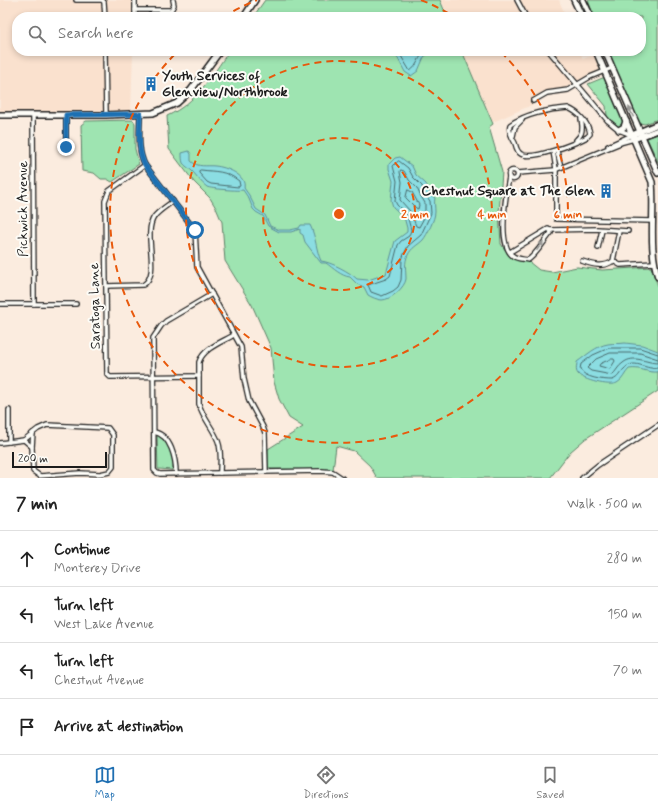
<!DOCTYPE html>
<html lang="en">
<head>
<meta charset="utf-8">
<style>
	:root { --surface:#fff; --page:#f2f2f2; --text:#222; --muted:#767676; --line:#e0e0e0; --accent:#1f6fb2 }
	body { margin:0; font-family:Mynerve,sans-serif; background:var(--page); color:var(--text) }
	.scale { position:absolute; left:12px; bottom:10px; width:95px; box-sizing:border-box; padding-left:4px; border:2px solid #1c1c1c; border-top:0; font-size:11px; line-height:14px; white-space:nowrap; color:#1c1c1c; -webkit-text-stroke:3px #fdfcf7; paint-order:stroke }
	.stop { position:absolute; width:12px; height:12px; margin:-9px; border:3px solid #1f6fb2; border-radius:50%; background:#fff }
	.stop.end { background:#1f6fb2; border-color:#fff; box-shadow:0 1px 4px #0008 }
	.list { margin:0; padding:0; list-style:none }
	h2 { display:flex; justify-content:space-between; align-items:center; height:52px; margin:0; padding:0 16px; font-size:17px }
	h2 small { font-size:13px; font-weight:400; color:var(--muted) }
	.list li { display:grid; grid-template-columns:26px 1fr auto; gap:12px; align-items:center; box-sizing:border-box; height:56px; padding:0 16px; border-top:1px solid var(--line) }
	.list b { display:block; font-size:15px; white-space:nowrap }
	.list p { margin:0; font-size:13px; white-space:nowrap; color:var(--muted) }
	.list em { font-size:13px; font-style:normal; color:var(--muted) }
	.icon { flex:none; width:22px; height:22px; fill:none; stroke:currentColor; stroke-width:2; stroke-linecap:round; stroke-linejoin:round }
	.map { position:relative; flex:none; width:658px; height:478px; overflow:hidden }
	.search { position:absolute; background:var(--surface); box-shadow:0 2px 6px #0003; left:12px; right:12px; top:12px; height:44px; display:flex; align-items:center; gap:10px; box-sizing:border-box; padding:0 14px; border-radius:16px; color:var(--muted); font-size:15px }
	.sheet { height:276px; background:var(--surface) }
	nav { display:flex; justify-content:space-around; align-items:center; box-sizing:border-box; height:56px; border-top:1px solid var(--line); background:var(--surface); font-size:11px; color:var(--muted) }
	nav a { display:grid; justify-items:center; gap:2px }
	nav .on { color:var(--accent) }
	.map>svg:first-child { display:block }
	.built { fill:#fae1ce }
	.green { fill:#9ee4b1; stroke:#5d8066 }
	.water { fill:#8bdde2; stroke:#5f9093 }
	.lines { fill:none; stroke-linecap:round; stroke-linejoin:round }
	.shore { stroke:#48696b; stroke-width:1 }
	.street-casing { stroke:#1c1c1c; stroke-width:6 }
	.secondary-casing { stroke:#1c1c1c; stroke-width:8 }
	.street { stroke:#fdfcf7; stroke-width:3.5 }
	.secondary { stroke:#fdfcf7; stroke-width:5 }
	.oneway { fill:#989794 }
	.route { stroke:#1f6fb2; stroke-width:5 }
	.ring { fill:none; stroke:#e8590c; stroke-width:2; stroke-dasharray:7 5 }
	.labels { text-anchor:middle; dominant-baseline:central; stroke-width:4; stroke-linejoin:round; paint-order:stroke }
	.poi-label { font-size:14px; font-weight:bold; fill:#1c1c1c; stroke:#fdfcf7; text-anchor:start }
	.street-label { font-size:14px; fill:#1c1c1c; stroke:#fdfcf7 }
	.centre { fill:#e8590c; stroke:#fdfcf7; stroke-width:2 }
	.ring-label { font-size:12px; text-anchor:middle; font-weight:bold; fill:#e8590c; stroke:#fdfcf7; stroke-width:4; stroke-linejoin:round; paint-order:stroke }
</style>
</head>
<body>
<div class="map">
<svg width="658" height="478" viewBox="0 0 658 478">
	<rect width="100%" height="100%" fill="#fbecdf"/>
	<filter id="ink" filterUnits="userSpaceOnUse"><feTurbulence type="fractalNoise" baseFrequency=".025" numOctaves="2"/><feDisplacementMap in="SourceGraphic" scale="8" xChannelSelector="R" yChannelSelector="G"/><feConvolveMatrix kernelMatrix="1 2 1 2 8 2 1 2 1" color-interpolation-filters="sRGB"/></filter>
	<g filter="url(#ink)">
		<g class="built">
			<path d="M0,0H133V17H17V51H133L131,111L0,112Z"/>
			<path d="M441,0H559L566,17H448Z"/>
			<path d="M462,51H580L583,59L594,55L600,70L563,89H553L532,98L534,104L493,122Z"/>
		</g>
		<g class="green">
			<path d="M265,0H440L447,17H253Z"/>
			<path d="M588,0H658V119L645,124L639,123L608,51H641V17H594Z"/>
			<path d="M229,51H462L493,124L489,127L502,172L499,214L501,244L511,258L529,262L539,270L552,272L577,267L602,270L651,267L658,286V391L585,439L570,452L550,478H377L370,466L354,451L336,446L333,470L271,469L268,467V449L303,427L289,418L279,399L274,382L271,348L252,305L225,261L222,222L216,208L210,198L194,182L169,149L167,116C196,103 212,76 229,51Z"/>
			<path d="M605,77L626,126L620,128L607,116L606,106L588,84Z"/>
			<path d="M133,120L135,123V149L139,164L112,182L107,179H101L94,173L82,171L81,125L86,121Z"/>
			<path d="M658,134V162L647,138Z"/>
			<path d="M159,434C167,443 177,457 172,470L158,469L157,436Z"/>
		</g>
		<g class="water">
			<path d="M394,51H431L424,57L418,71L411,76L405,72Z"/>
			<path d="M189,151L191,154V161C198,168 207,165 215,166C226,167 247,175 244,188L249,195L256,209L265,215L270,226L279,230H290L299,228L301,225H310C316,237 316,250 321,261C331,262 350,272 357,279L368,280L386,274L395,241L407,232V228L404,217L393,207L391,200L393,181L389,169V164L395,158L400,157L412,166L416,175L426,184L430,194L435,198C434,202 435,207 435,212C435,219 427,235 423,240C418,245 411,248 408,255C404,262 406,271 406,279C405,287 391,300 382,300C378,300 371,297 368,295L364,287L357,284L350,277C341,276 333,268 326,263H321L305,242L303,235L300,233V229L291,232H279L268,226L263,216L256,212L253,209L249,199L243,190C239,191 211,189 207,187C201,183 197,176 192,171C189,168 185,166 183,163C182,160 182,157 182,153Z"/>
			<path d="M625,343L642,345L658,351V372C646,373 641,367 629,369C624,374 623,380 617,383C609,387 583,380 578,374C575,370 577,366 577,362C587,355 596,346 608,344C614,343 619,344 625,343Z"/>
		</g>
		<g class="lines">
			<g class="shore">
				<path d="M398,51L410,71C418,66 418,57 425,51"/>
				<path d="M399,161L408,168L413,177L422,186L424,193L430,201L431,213L421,235L408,246L404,254L402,260L401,280L398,287L393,291L382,296L371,292L368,285L386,279L390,276L398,245L401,241L409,236L411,230L407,215L397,205L395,201L397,181L393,166L396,163Z"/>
				<path d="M201,170C216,172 225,170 239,181L240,186L238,187L211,184L207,182L199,173V171Z"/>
				<path d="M401,170L404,171L409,180L417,188L420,195L425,203V216L419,227L416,226L410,211L400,200L402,182L400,172Z"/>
				<path d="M408,190L412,192L419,205L418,209L416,208L406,198Z"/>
				<path d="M658,354L640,348H609L593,355L581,364L580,369C584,378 603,380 612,380C619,378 619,373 624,369C633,359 642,367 651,368C654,369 656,368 658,368"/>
				<path d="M611,359H614L615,361L610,369L599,366L600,364Z"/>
				<path d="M658,359L640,353H610L596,359L587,368L591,371L612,375C616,372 618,366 623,363C634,354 646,363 658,363"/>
			</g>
			<defs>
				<g id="street">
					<path d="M76,0H102L104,2L105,17"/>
					<path d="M135,0V17"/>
					<path d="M517,0L526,17"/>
					<path d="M135,10H171L174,5L173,0"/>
					<path d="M105,51L106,115"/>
					<path d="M549,51L608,121L619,130L632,135"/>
					<path d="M533,101L547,93L568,90L590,77L612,68"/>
					<path d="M568,108C578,112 589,123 590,134L587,137C576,143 532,161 521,154C517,152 516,147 515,143C512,138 508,131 510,125C525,114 550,109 568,108Z"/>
					<path d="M140,114C140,132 137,149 145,165L195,230L197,267L241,347L244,379L249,401L263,427L265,433L266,472"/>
					<path d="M33,115L34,304"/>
					<path d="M66,115V147L68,151"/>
					<path d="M513,136L515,127L522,120"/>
					<path d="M576,140C583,134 583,128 581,119"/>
					<path d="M608,146L632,135"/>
					<path d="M553,151L556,169V219L653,221"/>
					<path d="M557,151L561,167"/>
					<path d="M145,165L109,191L105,201L107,374L110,377L199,376"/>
					<circle cx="513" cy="175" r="4.5"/>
					<path d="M518,173L555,170L623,142L634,139"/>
					<path d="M509,177C506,194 497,245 513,256C517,259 523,259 528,260C536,255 544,241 551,233L550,230L548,229L510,252"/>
					<path d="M550,230L597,229L628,231"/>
					<path d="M598,248L602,230"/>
					<path d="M582,261C593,265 604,268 613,261L619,231"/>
					<path d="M613,261L620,265L654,263"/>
					<path d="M106,286L143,285C162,274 142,235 154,217C158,211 167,206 173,201"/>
					<path d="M212,294L166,321L161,326L153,338L154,470L157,473L160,474L322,471L333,472L342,478"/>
					<path d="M0,304H76"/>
					<path d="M9,410V442"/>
					<path d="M47,425L108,428L113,435V467L109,472L100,474L80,473L40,476L33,471L32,447L24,440L38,429Z"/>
					<path d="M154,432C171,435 176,459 176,474"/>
					<path d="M0,443L24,440"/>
					<path d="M32,447L33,433"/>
					<path d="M220,473C220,463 222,451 218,441C213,428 203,418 199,404V362C204,348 222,342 234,335"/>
					<path d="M582,478L598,465L658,425"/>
				</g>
				<g id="secondary">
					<path d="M574,0L582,17"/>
					<path d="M583,0L591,17"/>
					<path d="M244,17L255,0"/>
					<path d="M596,51L652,182C655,213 648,247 658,277"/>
					<path d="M605,51L658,173"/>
					<path d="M0,115H106L153,113L177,103L191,90L220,51"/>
					<path d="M619,130L624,127L626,121"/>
					<path d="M632,135L658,124"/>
					<path d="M634,139L658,130"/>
				</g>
			</defs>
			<use href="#street" class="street-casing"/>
			<use href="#secondary" class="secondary-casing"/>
			<use href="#street" class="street"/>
			<use href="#secondary" class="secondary"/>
		</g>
		<defs><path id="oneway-solid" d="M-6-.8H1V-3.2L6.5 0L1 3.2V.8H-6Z"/></defs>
		<g class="oneway">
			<use href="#oneway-solid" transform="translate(631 112) rotate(-115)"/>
			<use href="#oneway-solid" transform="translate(540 246) rotate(-55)"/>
		</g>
	</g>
	<g class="lines" filter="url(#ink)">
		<path class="route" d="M66,147V115L140,114C140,132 137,149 145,165L195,230"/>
	</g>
	<g class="ring">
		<circle cx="339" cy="214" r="76"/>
		<circle cx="339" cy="214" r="153"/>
		<path d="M223 17A229 229 0 0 1 257 0M421 0A229 229 0 0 1 455 17M501 52A229 229 0 1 1 177 52"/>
	</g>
	<defs>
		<symbol id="building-bare" viewBox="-9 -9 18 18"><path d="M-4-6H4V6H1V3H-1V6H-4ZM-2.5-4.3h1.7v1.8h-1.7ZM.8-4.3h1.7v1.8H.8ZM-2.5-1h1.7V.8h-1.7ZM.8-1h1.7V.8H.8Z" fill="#1f6fb2" stroke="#fdfcf7" stroke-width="2.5" paint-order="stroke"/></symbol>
	</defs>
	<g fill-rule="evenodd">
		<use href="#building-bare" x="141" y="74" width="20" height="20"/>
		<use href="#building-bare" x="596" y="181" width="20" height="20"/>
	</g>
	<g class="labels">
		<g class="poi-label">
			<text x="162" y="76">Youth Services of<tspan x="162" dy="16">Glenview/Northbrook</tspan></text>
			<text x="595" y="191" text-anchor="end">Chestnut Square at The Glen</text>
		</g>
		<g class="street-label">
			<text transform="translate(23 209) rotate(-90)">Pickwick Avenue</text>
			<text transform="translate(95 306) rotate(-91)">Saratoga Lane</text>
		</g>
	</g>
	<circle cx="339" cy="214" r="6" class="centre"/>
	<g class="ring-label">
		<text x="415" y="218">2 min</text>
		<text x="492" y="218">4 min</text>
		<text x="568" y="218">6 min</text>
	</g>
</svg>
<div class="scale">200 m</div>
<div class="stop" style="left:195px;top:230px"></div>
<div class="stop end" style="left:66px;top:147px"></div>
<div class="search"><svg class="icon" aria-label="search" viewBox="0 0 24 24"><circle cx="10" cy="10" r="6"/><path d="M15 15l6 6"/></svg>Search here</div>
</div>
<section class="sheet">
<h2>7 min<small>Walk · 500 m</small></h2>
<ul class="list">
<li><svg class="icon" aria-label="ahead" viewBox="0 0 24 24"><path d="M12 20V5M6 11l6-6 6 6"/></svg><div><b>Continue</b><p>Monterey Drive</p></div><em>280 m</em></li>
<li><svg class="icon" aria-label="left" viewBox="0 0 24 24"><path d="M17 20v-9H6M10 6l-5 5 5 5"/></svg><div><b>Turn left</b><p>West Lake Avenue</p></div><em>150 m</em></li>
<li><svg class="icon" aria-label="left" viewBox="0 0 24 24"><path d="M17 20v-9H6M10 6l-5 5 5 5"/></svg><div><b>Turn left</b><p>Chestnut Avenue</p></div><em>70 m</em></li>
<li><svg class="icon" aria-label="arrive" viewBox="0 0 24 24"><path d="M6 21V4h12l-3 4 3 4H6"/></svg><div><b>Arrive at destination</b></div></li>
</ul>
</section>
<nav>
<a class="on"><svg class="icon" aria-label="map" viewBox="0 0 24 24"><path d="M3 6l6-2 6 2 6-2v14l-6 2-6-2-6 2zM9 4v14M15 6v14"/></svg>Map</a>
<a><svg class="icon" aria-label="directions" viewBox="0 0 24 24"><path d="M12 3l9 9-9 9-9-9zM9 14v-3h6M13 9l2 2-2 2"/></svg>Directions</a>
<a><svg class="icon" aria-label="saved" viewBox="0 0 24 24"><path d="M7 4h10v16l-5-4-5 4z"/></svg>Saved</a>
</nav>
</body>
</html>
